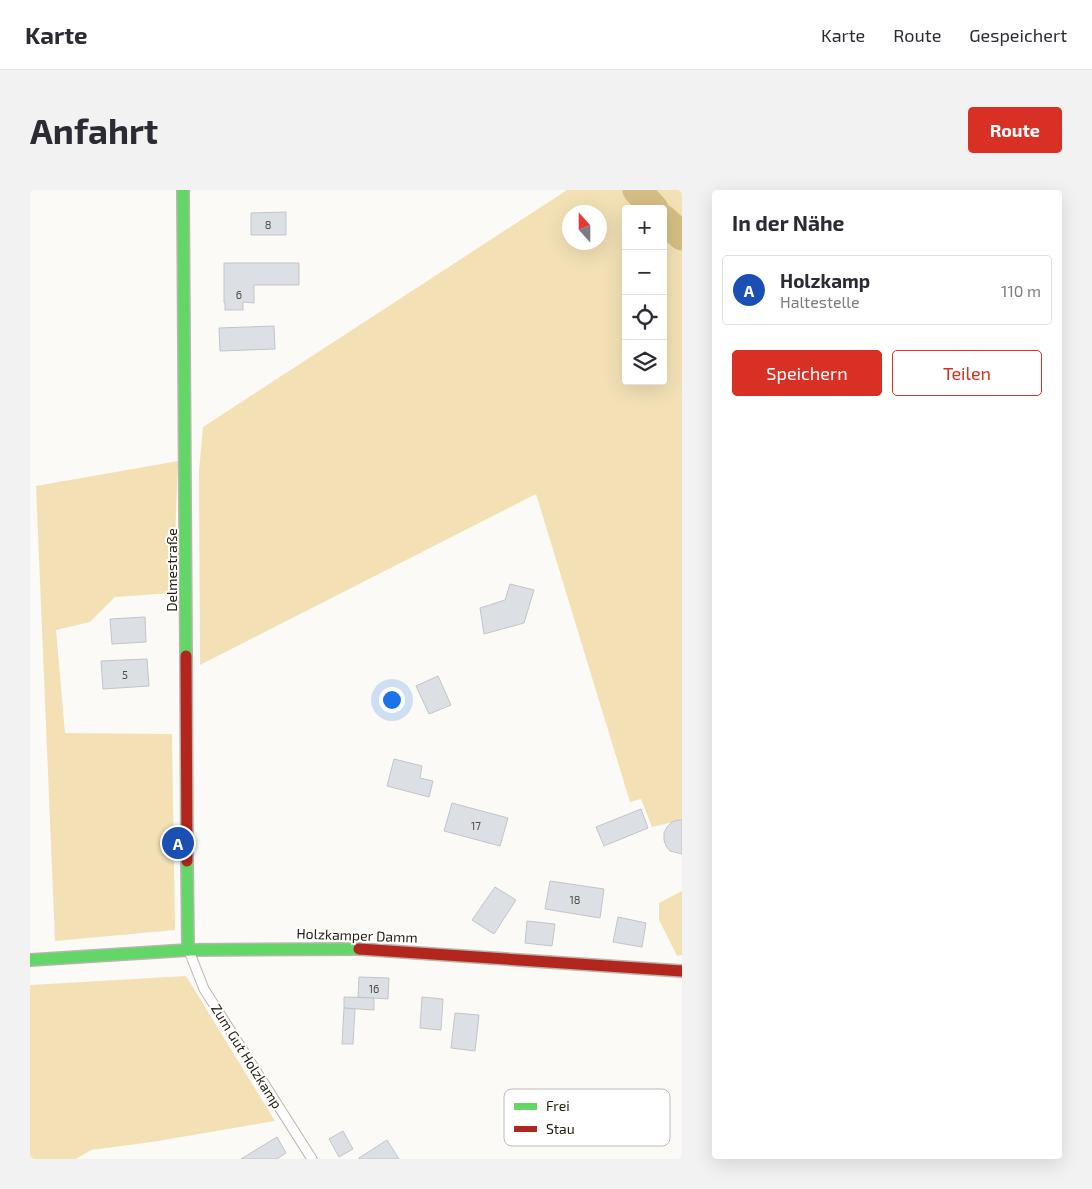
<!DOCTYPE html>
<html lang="de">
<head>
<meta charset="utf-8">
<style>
	:root { --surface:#fff; --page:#f2f2f3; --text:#2b2b33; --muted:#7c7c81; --line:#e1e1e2; --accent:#d93025 }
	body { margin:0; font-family:"Exo 2",sans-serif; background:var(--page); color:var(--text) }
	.controls { position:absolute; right:15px; top:15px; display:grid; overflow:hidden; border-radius:5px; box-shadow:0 5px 20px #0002 }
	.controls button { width:45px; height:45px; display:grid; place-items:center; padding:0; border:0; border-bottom:1px solid var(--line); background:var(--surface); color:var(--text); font:25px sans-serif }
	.compass { position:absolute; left:532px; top:15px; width:45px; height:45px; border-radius:50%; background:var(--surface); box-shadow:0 5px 20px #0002; rotate:339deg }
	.you { position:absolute; left:361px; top:509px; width:18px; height:18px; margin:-12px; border:4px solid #fff; border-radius:50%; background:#1a73e8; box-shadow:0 0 0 8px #1a73e833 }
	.badge { display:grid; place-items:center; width:32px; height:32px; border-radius:50%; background:var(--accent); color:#fff; font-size:16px; font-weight:700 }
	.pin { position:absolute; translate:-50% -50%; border:2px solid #fff; box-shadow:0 1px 5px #0006 }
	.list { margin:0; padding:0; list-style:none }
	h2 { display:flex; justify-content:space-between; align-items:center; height:65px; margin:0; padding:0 20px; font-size:21px }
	h2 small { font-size:16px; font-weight:400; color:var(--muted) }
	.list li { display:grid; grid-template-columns:32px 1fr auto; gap:15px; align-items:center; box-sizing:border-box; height:70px; margin:0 10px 10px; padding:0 10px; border:1px solid var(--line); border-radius:5px }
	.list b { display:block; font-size:19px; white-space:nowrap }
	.list p { margin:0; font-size:16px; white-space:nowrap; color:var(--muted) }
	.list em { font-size:16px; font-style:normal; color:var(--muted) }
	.actions { display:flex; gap:10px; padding:15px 20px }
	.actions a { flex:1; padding:11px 0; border:1px solid var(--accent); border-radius:5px; text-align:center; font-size:18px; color:var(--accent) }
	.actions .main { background:var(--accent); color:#fff }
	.icon { flex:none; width:28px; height:28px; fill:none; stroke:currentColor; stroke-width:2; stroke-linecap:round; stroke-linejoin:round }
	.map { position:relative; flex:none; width:652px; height:969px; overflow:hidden; border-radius:5px }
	header { display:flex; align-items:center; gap:30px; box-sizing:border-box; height:70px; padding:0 25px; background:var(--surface); border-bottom:1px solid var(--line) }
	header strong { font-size:24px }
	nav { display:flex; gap:28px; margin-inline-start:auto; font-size:18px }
	.intro { display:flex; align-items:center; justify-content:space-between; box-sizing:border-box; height:120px; padding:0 30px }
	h1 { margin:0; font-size:35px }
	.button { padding:12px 22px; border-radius:5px; background:var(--accent); color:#fff; font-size:18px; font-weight:700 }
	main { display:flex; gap:30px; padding:0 30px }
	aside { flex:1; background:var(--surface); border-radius:5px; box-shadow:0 5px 20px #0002 }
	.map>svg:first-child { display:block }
	.green { fill:#f3e1b5; fill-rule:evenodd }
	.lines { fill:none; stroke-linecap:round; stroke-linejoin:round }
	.river { stroke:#d5be85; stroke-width:29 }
	.building { fill:#dce0e4; stroke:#c1c5c8 }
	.lane-casing { stroke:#b8b5ac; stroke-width:11 }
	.fast-casing { stroke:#b8b5ac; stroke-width:14 }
	.jam-casing { stroke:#b8b5ac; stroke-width:14 }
	.lane { stroke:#fffefe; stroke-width:9 }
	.fast { stroke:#63d668; stroke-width:11 }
	.jam { stroke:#b3261e; stroke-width:11 }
	.labels { text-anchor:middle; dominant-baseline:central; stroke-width:4; stroke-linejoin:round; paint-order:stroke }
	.number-label { font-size:11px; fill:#504d44 }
	.street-label { font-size:14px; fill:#221c0f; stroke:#fff }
	.key { fill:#fff; stroke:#bdbbb7; stroke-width:1 }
	.key-label { font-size:14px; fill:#221c0f }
</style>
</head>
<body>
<header>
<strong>Karte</strong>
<nav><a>Karte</a><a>Route</a><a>Gespeichert</a></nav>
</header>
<div class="intro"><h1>Anfahrt</h1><a class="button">Route</a></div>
<main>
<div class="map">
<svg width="652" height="969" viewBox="0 0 652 969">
	<rect width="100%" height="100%" fill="#fcfaf6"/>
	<g class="green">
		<path d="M537,0H601L620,19H596V191H633V32L652,50V630L622,637L611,609L600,612L506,304L170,475L169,281L173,237ZM540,22H570V52H540Z"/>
		<path d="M612,0H652V40L633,22V19H630Z"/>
		<path d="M148,271L143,403L85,407L60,432L26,440L35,543L142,544L145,740L25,751L6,296Z"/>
		<path d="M652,701V765L647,766L629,730V713Z"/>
		<path d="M156,786L245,931L122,952L61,960L46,969H0V795Z"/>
	</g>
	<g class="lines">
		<g class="river">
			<path d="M607,0L624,19"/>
			<path d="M633,29L652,46"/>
		</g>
	</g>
	<g class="building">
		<path d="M256,22V45H221V23Z"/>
		<path d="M194,73H269V95H224V113L213,112V120H195V113H194Z"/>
		<path d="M244,136L245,159L190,161L189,138Z"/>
		<path d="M480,394L504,400L494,433L454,444L450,418L475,410Z"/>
		<path d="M115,427L116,452L82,454L80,429Z"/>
		<path d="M117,469L119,496L73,499L71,471Z"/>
		<path d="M408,486L421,515L399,524L386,496Z"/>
		<path d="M364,569L392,576L390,588L403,591L399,607L357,596Z"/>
		<path d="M422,613L478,628L470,656L414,641Z"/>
		<path d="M611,619L618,638L574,656L566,637Z"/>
		<path d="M648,630H652V664L640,661L636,656L634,650V643L637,637L642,632Z"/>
		<path d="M520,691L574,699L570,728L515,719Z"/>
		<path d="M465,697L486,710L464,744L442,730Z"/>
		<path d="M588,727L616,733L612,757L583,752Z"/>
		<path d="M497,731L525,734L522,756L495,753Z"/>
		<path d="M329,787L359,788L358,809L328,807Z"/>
		<path d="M314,807L344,808V820L314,818Z"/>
		<path d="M392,807L413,809L411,840L390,838Z"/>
		<path d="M314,818L325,819L323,854H312Z"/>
		<path d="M425,823L449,825L445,861L421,858Z"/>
		<path d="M313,941L323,959L309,967L299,949Z"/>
		<path d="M247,947L256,963L247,969H211Z"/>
		<path d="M357,950L369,969H329V968Z"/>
	</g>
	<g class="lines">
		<defs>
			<path id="lane" d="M159,761L174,799L282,969"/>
			<g id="fast">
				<path d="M153,0L156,466"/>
				<path d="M157,671L158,760"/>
				<path d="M0,770L158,760L329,759"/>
			</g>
			<g id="jam">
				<path d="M156,466L157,671"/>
				<path d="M329,759L652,781"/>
			</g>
		</defs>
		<use href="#lane" class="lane-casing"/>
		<use href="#fast" class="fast-casing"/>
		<use href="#jam" class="jam-casing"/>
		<use href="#lane" class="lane"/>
		<use href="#fast" class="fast"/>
		<use href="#jam" class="jam"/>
	</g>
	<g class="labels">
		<g class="number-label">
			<text x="238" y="34">8</text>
			<text x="209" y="104">6</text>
			<text x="95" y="484">5</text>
			<text x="446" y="635">17</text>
			<text x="545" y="709">18</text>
			<text x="344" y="798">16</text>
		</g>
		<g class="street-label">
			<text transform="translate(141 380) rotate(-90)">Delmestraße</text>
			<text transform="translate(327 745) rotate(2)">Holzkamper Damm</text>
			<text transform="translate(217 866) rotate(58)">Zum Gut Holzkamp</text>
		</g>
	</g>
	<rect x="474" y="899" width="166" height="57" rx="8" class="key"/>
	<rect x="484" y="913" width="23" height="7" fill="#63d668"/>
	<rect x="484" y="936" width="23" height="6" fill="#b3261e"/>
	<g class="key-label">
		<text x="516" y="921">Frei</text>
		<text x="516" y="944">Stau</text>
	</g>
</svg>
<div class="controls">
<button>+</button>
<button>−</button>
<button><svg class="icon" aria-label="locate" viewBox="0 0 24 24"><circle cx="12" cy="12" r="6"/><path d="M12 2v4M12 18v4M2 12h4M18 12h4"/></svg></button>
<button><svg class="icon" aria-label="layers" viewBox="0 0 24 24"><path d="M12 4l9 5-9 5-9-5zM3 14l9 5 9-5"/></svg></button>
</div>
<svg class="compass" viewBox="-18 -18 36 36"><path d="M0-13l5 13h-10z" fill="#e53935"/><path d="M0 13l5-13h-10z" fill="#7c7c81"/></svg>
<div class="you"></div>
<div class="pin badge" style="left:148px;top:653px;background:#1a4fb4">A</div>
</div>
<aside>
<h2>In der Nähe<small></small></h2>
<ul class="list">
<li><span class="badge" style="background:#1a4fb4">A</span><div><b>Holzkamp</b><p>Haltestelle</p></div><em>110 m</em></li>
</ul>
<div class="actions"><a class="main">Speichern</a><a>Teilen</a></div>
</aside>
</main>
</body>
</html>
